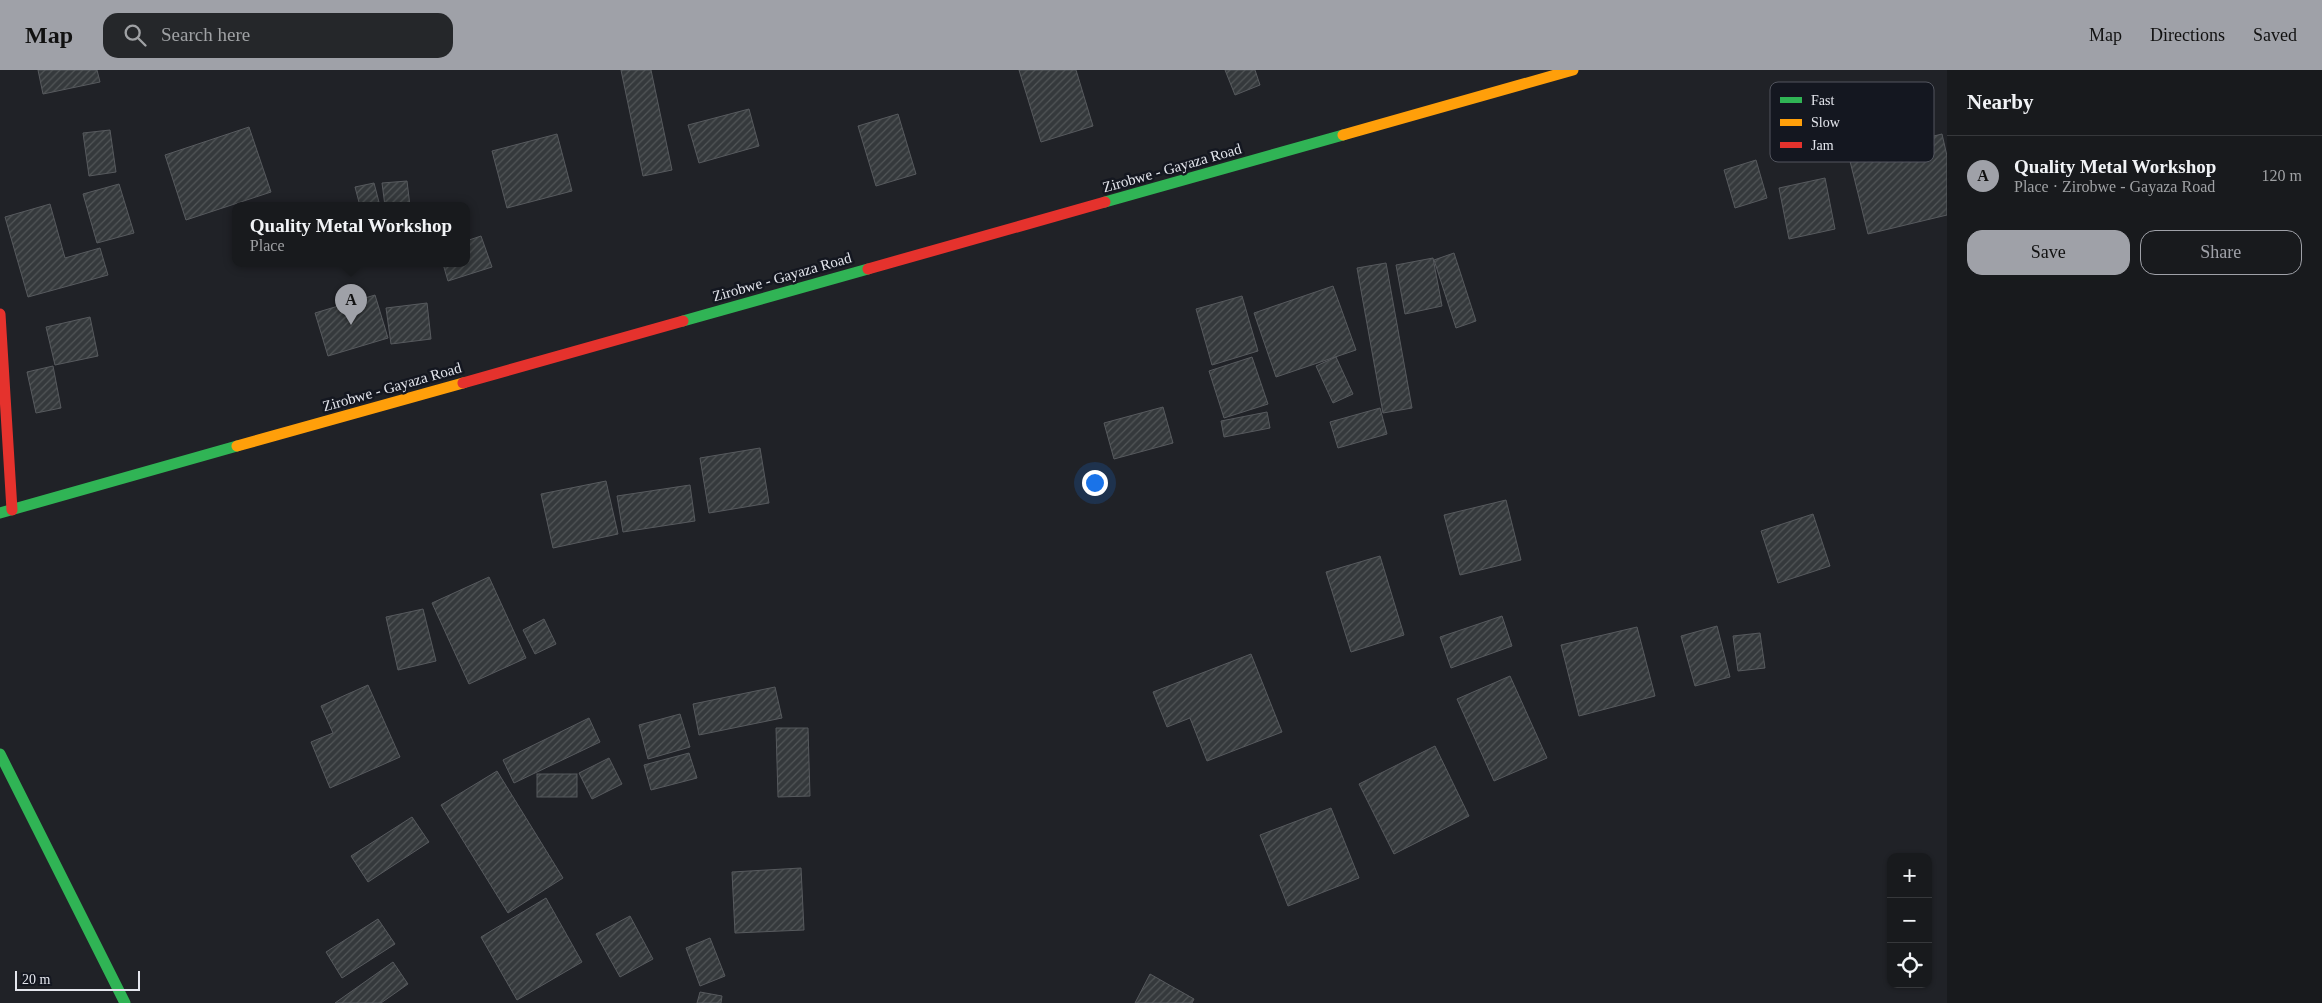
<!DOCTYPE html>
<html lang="en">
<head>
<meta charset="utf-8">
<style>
	:root { --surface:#181a1d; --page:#25272a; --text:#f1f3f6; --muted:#9fa1a4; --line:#36383b; --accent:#9fa1a8 }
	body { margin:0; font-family:"Times New Roman",serif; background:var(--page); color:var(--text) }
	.controls { position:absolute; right:15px; bottom:15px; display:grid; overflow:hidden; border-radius:10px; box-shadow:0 1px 4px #0004 }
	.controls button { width:45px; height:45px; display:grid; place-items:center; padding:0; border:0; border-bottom:1px solid var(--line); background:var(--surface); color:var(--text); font:25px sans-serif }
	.scale { position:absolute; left:15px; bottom:12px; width:125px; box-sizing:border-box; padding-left:5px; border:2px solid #e4e6ed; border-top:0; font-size:14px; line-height:18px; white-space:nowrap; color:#e4e6ed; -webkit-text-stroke:4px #141720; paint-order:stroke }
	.you { position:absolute; left:1094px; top:412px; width:18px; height:18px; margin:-12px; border:4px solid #fff; border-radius:50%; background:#1a73e8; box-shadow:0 0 0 8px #1a73e833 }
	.badge { display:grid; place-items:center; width:32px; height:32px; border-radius:50%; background:var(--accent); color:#111; font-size:16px; font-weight:700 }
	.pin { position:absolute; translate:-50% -41px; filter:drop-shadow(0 1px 2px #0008) }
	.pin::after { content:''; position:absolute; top:26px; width:18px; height:15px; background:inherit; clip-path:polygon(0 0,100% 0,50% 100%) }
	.popup { position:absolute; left:232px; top:132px; width:238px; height:65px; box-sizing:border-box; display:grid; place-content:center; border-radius:10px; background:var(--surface); filter:drop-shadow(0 1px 4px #0005); font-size:16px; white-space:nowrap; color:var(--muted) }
	.popup b { font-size:19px; color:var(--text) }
	.popup::after { content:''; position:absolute; left:50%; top:100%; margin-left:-10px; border:10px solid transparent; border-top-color:var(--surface) }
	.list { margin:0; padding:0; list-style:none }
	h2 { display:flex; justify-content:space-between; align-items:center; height:65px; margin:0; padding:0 20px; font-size:21px }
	h2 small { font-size:16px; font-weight:400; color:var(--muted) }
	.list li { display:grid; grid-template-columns:32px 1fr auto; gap:15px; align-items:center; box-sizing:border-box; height:80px; padding:0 20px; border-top:1px solid var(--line) }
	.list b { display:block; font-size:19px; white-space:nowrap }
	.list p { margin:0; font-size:16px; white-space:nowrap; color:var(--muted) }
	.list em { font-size:16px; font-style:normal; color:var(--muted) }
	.actions { display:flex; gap:10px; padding:15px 20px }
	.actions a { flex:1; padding:11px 0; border:1px solid var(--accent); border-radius:15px; text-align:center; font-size:18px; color:var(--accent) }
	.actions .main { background:var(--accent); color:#111 }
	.icon { flex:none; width:28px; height:28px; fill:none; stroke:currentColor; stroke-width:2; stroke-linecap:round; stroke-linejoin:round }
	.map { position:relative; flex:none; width:1947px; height:933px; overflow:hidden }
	header { display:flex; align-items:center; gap:30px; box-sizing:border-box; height:70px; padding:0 25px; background:var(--accent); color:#111 }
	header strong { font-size:24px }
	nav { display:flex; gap:28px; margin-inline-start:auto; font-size:18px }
	.search { width:350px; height:45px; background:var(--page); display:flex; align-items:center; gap:12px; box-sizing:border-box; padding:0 18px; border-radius:15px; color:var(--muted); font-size:19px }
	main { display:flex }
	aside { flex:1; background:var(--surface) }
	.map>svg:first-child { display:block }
	.building { fill:url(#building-hatch); stroke:#575a5e }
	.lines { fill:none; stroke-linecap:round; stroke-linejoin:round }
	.fast { stroke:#30b455; stroke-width:11 }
	.slow { stroke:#ff9f0a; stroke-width:11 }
	.jam { stroke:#e5322d; stroke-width:11 }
	.labels { text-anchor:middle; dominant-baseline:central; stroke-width:5; stroke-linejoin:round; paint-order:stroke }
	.street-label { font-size:15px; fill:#e4e6ed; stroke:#141720 }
	.key { fill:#141720; stroke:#52555e; stroke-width:1 }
	.key-label { font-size:14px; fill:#e4e6ed }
</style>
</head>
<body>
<header>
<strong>Map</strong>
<div class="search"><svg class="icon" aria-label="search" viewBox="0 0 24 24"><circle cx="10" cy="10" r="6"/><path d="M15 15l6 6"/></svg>Search here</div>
<nav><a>Map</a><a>Directions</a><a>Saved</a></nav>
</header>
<main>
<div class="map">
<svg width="1947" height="933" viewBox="0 0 1947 933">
	<defs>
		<pattern id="building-hatch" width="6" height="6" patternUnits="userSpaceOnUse" patternTransform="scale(1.25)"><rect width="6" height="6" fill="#35393c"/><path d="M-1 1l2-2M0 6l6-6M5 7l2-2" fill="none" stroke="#525658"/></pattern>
	</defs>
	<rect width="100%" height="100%" fill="#202227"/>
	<g class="building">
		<path d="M38,0H97L100,12L43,24Z"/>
		<path d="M621,0H651L672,100L643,106Z"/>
		<path d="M1019,0H1076L1093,56L1041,72Z"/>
		<path d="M1225,0H1255L1260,15L1235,25Z"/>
		<path d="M749,39L759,76L699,93L688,55Z"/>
		<path d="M898,44L916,104L876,116L858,56Z"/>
		<path d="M249,57L271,122L186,150L165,85Z"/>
		<path d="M110,60L116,102L89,106L83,63Z"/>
		<path d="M557,64L572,121L507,138L492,81Z"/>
		<path d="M1942,64L1947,86V145L1868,164L1849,87Z"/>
		<path d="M1756,90L1767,128L1735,138L1724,100Z"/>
		<path d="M1825,108L1835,159L1789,169L1779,118Z"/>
		<path d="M407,111L410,136H385L382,113Z"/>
		<path d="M374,113L380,136H360L355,117Z"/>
		<path d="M119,114L134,163L97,173L83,124Z"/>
		<path d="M50,134L65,188L100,178L108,205L28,227L5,147Z"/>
		<path d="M481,166L492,197L448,211L443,194H466V171Z"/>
		<path d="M1454,183L1476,251L1456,258L1434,190Z"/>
		<path d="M1433,188L1442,236L1405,244L1396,195Z"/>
		<path d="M1386,193L1412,338L1383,343L1357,198Z"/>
		<path d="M1333,216L1356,280L1276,307L1254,243Z"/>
		<path d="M375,225L388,268L328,286L315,243Z"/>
		<path d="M1242,226L1258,281L1212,295L1196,239Z"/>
		<path d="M427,233L431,269L391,274L386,238Z"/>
		<path d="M90,247L98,286L55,295L46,257Z"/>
		<path d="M1252,287L1268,334L1224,348L1209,301Z"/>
		<path d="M1336,287L1353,324L1333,333L1316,296Z"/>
		<path d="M53,296L61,338L36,343L27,302Z"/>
		<path d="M1163,337L1173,373L1114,389L1104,353Z"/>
		<path d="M1380,338L1387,364L1338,378L1330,352Z"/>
		<path d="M1267,342L1270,358L1224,367L1221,351Z"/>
		<path d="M760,378L769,433L709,443L700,388Z"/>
		<path d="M606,411L618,464L553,478L541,424Z"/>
		<path d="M690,415L695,451L623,462L617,426Z"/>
		<path d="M1506,430L1521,490L1460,505L1444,445Z"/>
		<path d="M1813,444L1830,496L1778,513L1761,461Z"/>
		<path d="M1380,486L1404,565L1351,582L1326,502Z"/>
		<path d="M489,507L526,588L469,614L432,533Z"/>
		<path d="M423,539L436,591L398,600L386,547Z"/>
		<path d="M1502,546L1512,576L1451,598L1440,567Z"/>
		<path d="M544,549L556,574L535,584L523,560Z"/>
		<path d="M1717,556L1730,607L1695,616L1681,566Z"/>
		<path d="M1637,557L1655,626L1579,646L1561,575Z"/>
		<path d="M1760,563L1765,598L1738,601L1733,566Z"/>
		<path d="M1251,584L1282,662L1207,691L1190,648L1167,657L1153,622Z"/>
		<path d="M1510,606L1547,688L1494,711L1457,629Z"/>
		<path d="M368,615L400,687L330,718L311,672L333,663L321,636Z"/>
		<path d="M775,617L782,648L699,665L693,634Z"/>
		<path d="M680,644L690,677L648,689L639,655Z"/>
		<path d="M589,648L600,672L514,713L503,690Z"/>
		<path d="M776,658H808L810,726L778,727Z"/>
		<path d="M1435,676L1469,746L1394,784L1359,714Z"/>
		<path d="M689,683L697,708L651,720L644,695Z"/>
		<path d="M609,688L622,714L592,729L579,703Z"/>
		<path d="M497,701L563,808L508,843L441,735Z"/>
		<rect x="537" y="704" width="40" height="23"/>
		<path d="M1331,738L1359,808L1288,836L1260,765Z"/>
		<path d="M412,747L429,772L368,812L351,786Z"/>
		<path d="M801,798L804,860L735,863L732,802Z"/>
		<path d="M546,828L582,892L517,930L481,867Z"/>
		<path d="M630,846L653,889L620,907L596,864Z"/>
		<path d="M378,849L395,874L342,908L326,882Z"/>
		<path d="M710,868L725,906L700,916L686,878Z"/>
		<path d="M393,892L408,914L381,933H335Z"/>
		<path d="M1150,904L1194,929L1192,933H1135Z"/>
		<path d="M700,922L722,926L721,933H697Z"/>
	</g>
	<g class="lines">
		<g class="fast">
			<path d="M1105,132L1343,65"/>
			<path d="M683,251L868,199"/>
			<path d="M0,443L237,376"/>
			<path d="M0,684L125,933"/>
		</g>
		<g class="slow">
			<path d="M1343,65L1573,0"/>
			<path d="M237,376L463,313"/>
		</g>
		<g class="jam">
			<path d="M868,199L1105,132"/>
			<path d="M0,244L12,440"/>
			<path d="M463,313L683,251"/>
		</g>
	</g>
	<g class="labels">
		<g class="street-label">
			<text transform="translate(1172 98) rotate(-16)">Zirobwe - Gayaza Road</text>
			<text transform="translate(782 207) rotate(-16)">Zirobwe - Gayaza Road</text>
			<text transform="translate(392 317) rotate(-16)">Zirobwe - Gayaza Road</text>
		</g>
	</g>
	<rect x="1770" y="12" width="164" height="80" rx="8" class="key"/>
	<rect x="1780" y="27" width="22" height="6" fill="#30b455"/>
	<rect x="1780" y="49" width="22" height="7" fill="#ff9f0a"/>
	<rect x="1780" y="72" width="22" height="6" fill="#e5322d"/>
	<g class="key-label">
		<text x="1811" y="35">Fast</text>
		<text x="1811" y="57">Slow</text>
		<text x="1811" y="80">Jam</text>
	</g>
</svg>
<div class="controls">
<button>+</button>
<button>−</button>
<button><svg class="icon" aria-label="locate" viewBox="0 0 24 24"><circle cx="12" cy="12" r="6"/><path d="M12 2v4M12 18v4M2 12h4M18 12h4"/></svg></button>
</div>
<div class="scale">20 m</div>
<div class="you"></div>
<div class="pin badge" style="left:351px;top:255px">A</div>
<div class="popup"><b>Quality Metal Workshop</b>Place</div>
</div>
<aside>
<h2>Nearby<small></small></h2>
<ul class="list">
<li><span class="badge">A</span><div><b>Quality Metal Workshop</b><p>Place · Zirobwe - Gayaza Road</p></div><em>120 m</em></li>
</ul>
<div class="actions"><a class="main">Save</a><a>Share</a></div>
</aside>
</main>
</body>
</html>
